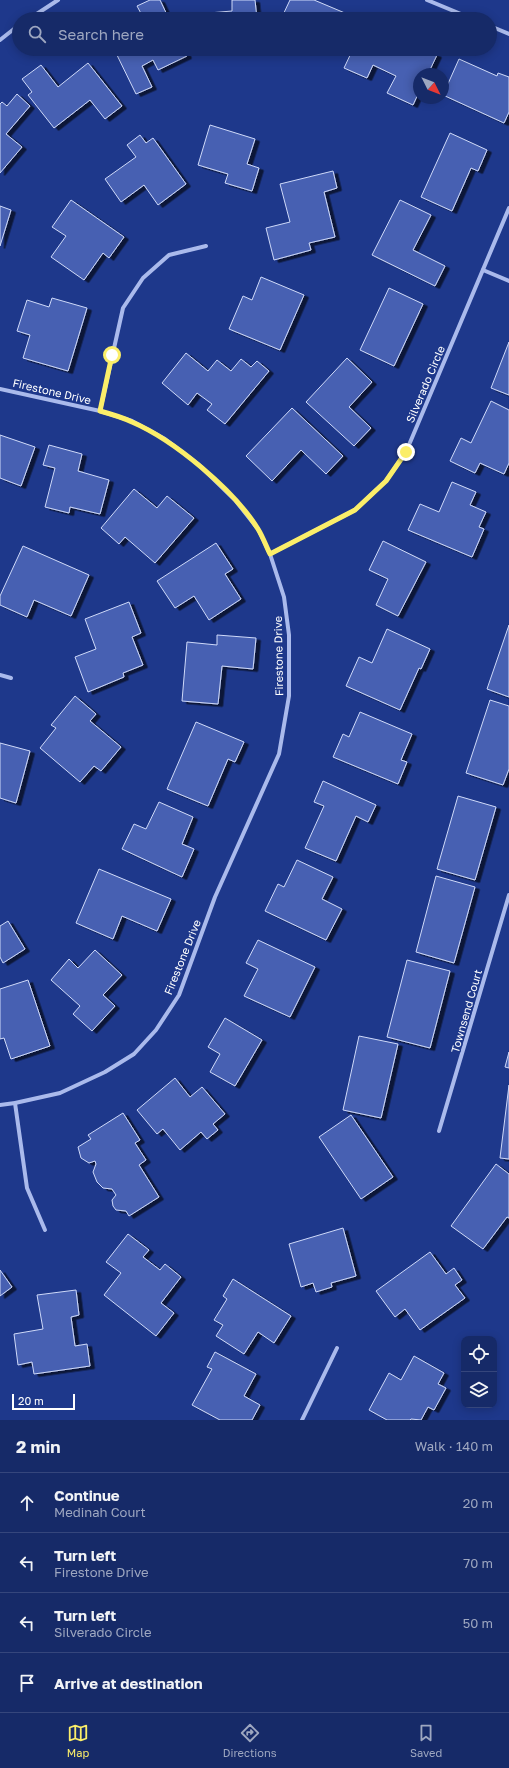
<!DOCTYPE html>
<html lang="en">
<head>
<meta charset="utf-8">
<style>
	:root { --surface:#162a68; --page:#233671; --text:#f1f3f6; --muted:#9ea7c0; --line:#35467c; --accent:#fbee69 }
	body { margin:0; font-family:"Golos Text",sans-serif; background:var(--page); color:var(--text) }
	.controls { position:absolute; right:12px; bottom:12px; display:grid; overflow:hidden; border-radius:8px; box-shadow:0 2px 10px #0003 }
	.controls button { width:36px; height:36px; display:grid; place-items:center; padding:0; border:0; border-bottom:1px solid var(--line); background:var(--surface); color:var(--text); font:20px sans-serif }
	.compass { position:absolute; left:413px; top:68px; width:36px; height:36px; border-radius:50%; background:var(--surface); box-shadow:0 2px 10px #0003; rotate:132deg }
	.scale { position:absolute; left:12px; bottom:10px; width:63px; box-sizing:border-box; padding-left:4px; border:2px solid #fff; border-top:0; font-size:11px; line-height:14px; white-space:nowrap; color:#fff; -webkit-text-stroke:3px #1e388b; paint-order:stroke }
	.stop { position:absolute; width:12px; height:12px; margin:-9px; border:3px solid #fbee69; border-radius:50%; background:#fff }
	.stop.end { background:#fbee69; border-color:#fff; box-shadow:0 1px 4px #0008 }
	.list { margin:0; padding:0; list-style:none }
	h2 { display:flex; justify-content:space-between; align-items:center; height:52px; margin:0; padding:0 16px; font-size:17px }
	h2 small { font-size:13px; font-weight:400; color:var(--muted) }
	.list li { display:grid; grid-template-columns:26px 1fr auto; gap:12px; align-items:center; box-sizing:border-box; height:60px; padding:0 16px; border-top:1px solid var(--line) }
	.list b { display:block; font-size:15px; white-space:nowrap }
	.list p { margin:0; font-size:13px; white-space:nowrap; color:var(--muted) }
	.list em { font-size:13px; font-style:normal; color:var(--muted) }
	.icon { flex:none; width:22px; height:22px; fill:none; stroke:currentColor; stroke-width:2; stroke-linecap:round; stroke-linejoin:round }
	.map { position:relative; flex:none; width:509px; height:1420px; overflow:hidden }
	.search { position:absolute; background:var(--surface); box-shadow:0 2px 10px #0003; left:12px; right:12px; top:12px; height:44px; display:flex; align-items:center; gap:10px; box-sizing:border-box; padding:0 14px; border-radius:22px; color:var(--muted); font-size:15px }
	.sheet { height:292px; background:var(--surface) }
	nav { display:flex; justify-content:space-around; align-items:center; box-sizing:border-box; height:56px; border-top:1px solid var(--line); background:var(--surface); font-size:11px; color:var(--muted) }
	nav a { display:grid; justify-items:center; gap:2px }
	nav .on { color:var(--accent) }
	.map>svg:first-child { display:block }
	.building { fill:#4661b2; stroke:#cfd9f9; filter:url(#shadow) }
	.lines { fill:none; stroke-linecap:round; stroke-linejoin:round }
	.minor { stroke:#aabaec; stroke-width:4 }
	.route { stroke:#fbee69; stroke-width:5 }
	.labels { text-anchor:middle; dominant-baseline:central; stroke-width:3; stroke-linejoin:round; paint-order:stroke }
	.street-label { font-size:11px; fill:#fff; stroke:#1e388b }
</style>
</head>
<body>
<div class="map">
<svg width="509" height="1420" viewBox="0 0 509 1420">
	<defs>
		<filter id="shadow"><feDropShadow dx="4.5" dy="2.5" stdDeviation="0" flood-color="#0009"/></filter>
	</defs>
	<rect width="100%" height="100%" fill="#1e388b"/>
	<g class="building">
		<path d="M150,0H160L169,19H144L137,6Z"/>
		<path d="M232,0H255L257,19H197V14L232,11Z"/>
		<path d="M290,0H314L352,16L351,19H281Z"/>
		<path d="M114,49H184L187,56L158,70L153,60L142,66L152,87L136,94Z"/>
		<path d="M199,49H233L199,51Z"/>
		<path d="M353,49H428L427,51L437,55L428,74H419V92L413,105L387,93L396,76L373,65L367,78L344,68Z"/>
		<path d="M459,59L497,76L498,73L509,77V112L504,123L443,95Z"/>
		<path d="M88,63L122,106L105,119L90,100L54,128L28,95L32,92L22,79L41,65L58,87Z"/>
		<path d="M17,94L30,106L6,134L22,147L0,173V104L2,102L7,106Z"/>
		<path d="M210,125L255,139L247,164L259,168L252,191L225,183L228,174L198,165Z"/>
		<path d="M450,133L487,150L478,171L471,168L452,211L421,197Z"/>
		<path d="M140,135L146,143L153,138L186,184L158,205L144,185L121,202L105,179L136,157L127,145Z"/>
		<path d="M333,171L337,188L324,192L335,237L309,243L311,250L274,260L266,228L290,222L280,184Z"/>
		<path d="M71,200L124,237L109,258L103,253L84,280L51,257L66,236L52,227Z"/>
		<path d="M400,200L431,215L413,250L445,266L435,286L372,255Z"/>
		<path d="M0,206L11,210L0,246Z"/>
		<path d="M261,277L304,295L280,350L229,329L243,296L252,300Z"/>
		<path d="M389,288L423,304L394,366L360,350Z"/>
		<path d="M52,298L87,308L68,371L23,358L30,335L17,331L27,300L49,307Z"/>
		<path d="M509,342V395L491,388Z"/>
		<path d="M186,353L208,371L217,360L231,371L241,359L251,367L257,361L269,371L225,424L207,410L212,404L197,393L188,405L162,383Z"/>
		<path d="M347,358L372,382L349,407L371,428L354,446L306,402Z"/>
		<path d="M491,401L509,410V463L504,474L480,463L475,473L450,461L461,438L471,443Z"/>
		<path d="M292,408L343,456L326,474L301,450L272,481L246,456Z"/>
		<path d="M0,435L35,447L21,486L0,478Z"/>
		<path d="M49,445L82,454L78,471L109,480L100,514L70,507L69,513L45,507L55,468L43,465Z"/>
		<path d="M452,482L476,492L470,505L486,512L479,527L484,529L472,557L408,530L420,504L439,512Z"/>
		<path d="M134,489L157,508L167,496L194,518L155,563L125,537L119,544L101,528Z"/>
		<path d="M383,541L426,562L398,616L376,605L388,579L369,570Z"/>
		<path d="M216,543L233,569L225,574L241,599L209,620L194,596L175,608L157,581Z"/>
		<path d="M23,546L89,575L71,616L34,600L27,617L0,605V596Z"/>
		<path d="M129,602L141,633L132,637L143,665L123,673L124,677L88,692L75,657L96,649L85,619Z"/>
		<path d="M509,625V697L487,689Z"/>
		<path d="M387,629L430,649L421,669L419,668L400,710L346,686L359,657L372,663Z"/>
		<path d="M217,635L256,638L253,669L222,666L218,704L182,701L187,642L217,645Z"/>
		<path d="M75,696L96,714L90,721L121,747L101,771L94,766L80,782L40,748L56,728L51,725Z"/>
		<path d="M490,700L509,706V769L503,785L466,773Z"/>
		<path d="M360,712L412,734L401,760L407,762L398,784L333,757L343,734L349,737Z"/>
		<path d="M196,722L244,742L235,762L228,759L208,806L167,789Z"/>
		<path d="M0,743L30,751L16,803L0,798Z"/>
		<path d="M323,781L376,805L368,822L356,816L336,861L305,848L324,806L314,802Z"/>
		<path d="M458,796L496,807L475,880L437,869Z"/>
		<path d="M159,802L193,817L182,844L194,849L182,877L122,849L134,824L146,829Z"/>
		<path d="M297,860L333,877L322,899L342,909L326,940L265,911L278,884L284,887Z"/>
		<path d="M99,869L171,899L157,931L122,916L113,939L76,923Z"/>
		<path d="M436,876L475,887L454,963L416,952Z"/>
		<path d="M8,921L25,949L3,963L0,957V926Z"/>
		<path d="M258,940L315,967L290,1017L244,996L258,969L246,963Z"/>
		<path d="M95,950L122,975L103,995L115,1006L92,1031L73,1014L80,1006L51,980L69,959L78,968Z"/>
		<path d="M407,960L450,971L430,1048L387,1037Z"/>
		<path d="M28,980L50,1046L11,1059L4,1038L0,1039V989Z"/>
		<path d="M225,1018L262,1040L235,1086L210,1072L220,1054L208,1047Z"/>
		<path d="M359,1036L398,1044L381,1118L343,1110Z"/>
		<path d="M509,1052V1068L505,1067Z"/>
		<path d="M175,1078L190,1097L202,1087L225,1114L213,1124L218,1130L207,1139L201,1132L180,1150L163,1129L157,1134L137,1110Z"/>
		<path d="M509,1085V1159L500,1158Z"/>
		<path d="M123,1113L140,1140L135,1143L146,1160L139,1165L159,1197L129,1216L126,1211L116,1210L113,1206L112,1200L116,1195L112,1189L103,1188L97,1182L93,1172L96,1164L95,1161L89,1163L81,1158L78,1147L91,1139L88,1135Z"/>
		<path d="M351,1115L393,1177L361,1199L319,1137Z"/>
		<path d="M496,1164L509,1174V1218L507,1217L483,1249L451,1226Z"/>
		<path d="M343,1228L356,1276L331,1283L332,1287L316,1292L313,1283L301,1287L289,1244Z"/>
		<path d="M128,1234L149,1250L143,1257L160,1270L165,1264L181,1277L161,1303L174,1313L156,1336L104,1295L121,1273L106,1262Z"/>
		<path d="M430,1252L446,1274L454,1268L462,1280L455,1285L465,1298L420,1330L405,1309L395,1317L376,1291Z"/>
		<path d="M0,1270L12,1287L0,1296Z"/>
		<path d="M233,1279L291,1316L274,1343L258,1332L244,1354L216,1336L223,1325L214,1320L227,1299L223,1296Z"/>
		<path d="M76,1290L79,1315L71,1317L75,1346L87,1344L90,1366L34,1374L32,1362L18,1365L14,1334L43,1329L37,1295Z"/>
		<path d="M215,1352L256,1374L244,1396L260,1405L252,1420H220L192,1405L212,1369L207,1367Z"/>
		<path d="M414,1356L444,1373L438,1384L446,1388L434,1410L428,1407L421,1420L411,1419L410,1420H387L369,1410L389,1373L401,1380Z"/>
	</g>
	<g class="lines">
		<g class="minor">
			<path d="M427,0L473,19"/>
			<path d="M29,19L58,0"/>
			<path d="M490,26L509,34"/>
			<path d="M0,40L19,25"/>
			<path d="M483,270L509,281"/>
			<path d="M0,389L100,411L132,421L165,439L198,464L235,500L258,529L270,554L284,597L289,635V696L279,754L215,897L179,995L156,1030L134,1054L105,1072L60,1093L15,1103L0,1105"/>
			<path d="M100,411L123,308L143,278L169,255L206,246"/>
			<path d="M270,554L355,510L386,481L406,452L509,208"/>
			<path d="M0,675L11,678"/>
			<path d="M15,1103L27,1188L45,1230"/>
			<path d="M439,1131L509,895"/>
			<path d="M302,1420L337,1348"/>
		</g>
	</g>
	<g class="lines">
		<path class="route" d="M112,355L100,411C111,414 122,417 132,422C174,440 234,490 258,529C263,537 266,546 270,554L355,510L386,481L406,452"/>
	</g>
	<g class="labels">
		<g class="street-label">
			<text transform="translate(425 384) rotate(-67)">Silverado Circle</text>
			<text transform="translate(52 391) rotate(13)">Firestone Drive</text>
			<text transform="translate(278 656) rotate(-91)">Firestone Drive</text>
			<text transform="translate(182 957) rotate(-68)">Firestone Drive</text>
			<text transform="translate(466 1011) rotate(-74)">Townsend Court</text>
		</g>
	</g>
</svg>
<div class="controls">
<button><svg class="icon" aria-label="locate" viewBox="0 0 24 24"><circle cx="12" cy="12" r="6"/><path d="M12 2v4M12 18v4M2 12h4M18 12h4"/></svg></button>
<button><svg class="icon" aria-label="layers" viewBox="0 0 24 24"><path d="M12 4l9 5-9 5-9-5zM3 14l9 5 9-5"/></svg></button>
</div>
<svg class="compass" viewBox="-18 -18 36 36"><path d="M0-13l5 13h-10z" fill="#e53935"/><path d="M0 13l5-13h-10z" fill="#9ea7c0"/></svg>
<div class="scale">20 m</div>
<div class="stop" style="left:112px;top:355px"></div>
<div class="stop end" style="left:406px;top:452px"></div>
<div class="search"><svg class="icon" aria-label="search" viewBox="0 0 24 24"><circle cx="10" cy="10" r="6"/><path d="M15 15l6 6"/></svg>Search here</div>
</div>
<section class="sheet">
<h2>2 min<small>Walk · 140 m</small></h2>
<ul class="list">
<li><svg class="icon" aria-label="ahead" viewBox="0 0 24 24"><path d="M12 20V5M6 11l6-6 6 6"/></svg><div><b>Continue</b><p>Medinah Court</p></div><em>20 m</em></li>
<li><svg class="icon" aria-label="left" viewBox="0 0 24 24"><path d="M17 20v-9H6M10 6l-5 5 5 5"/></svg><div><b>Turn left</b><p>Firestone Drive</p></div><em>70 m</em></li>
<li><svg class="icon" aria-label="left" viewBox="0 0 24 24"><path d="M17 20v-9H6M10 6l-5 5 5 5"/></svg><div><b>Turn left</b><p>Silverado Circle</p></div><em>50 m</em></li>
<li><svg class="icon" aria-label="arrive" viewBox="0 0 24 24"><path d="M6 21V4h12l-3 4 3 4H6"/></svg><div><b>Arrive at destination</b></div></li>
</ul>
</section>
<nav>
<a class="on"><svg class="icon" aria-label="map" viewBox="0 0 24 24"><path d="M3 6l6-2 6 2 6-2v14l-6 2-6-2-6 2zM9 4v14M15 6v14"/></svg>Map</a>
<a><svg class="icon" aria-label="directions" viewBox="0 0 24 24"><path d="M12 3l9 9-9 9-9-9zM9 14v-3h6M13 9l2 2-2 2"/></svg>Directions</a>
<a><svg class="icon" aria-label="saved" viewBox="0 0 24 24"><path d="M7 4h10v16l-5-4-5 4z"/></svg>Saved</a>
</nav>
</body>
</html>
